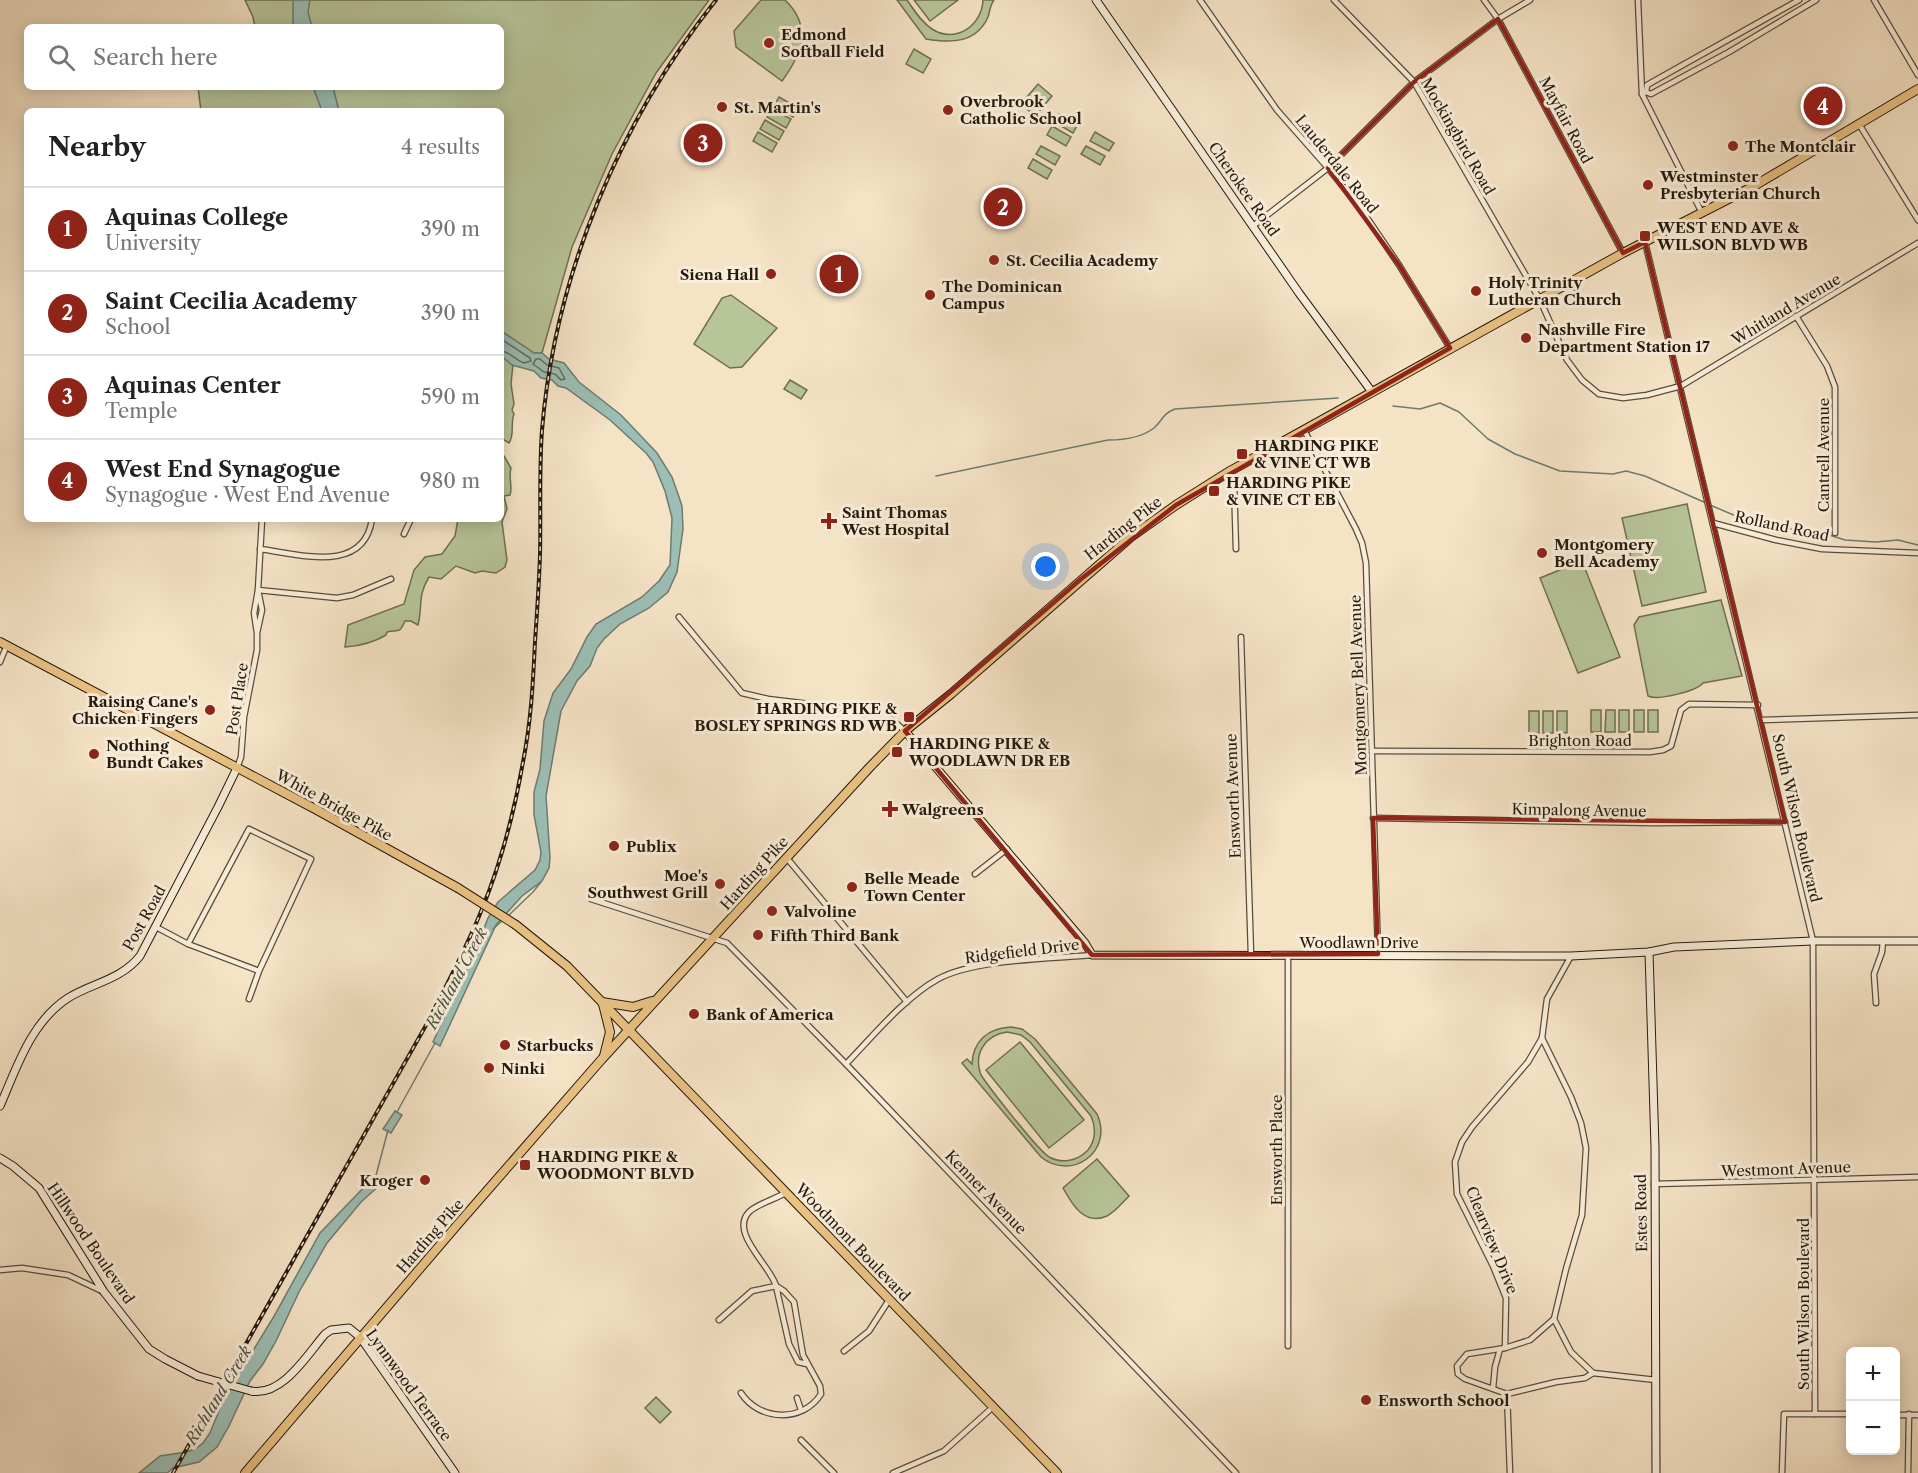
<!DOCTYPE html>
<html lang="en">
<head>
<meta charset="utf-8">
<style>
	:root { --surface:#fff; --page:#f6f6f6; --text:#222; --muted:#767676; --line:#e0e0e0; --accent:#8f2418 }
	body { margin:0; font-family:"Libre Caslon Text",serif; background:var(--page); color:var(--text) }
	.controls { position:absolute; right:18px; bottom:18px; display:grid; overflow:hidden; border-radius:9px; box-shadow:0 3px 15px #0003 }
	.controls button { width:54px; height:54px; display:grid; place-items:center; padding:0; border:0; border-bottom:2px solid var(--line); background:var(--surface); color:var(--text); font:30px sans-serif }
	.you { position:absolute; left:1046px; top:567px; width:21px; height:21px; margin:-15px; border:4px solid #fff; border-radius:50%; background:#1a73e8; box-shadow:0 0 0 9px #1a73e833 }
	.badge { display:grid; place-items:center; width:39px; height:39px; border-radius:50%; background:var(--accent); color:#fff; font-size:20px; font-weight:700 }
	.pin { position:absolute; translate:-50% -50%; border:3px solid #fff; box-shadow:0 2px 6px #0006 }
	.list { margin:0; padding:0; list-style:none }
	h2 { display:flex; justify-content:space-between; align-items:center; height:78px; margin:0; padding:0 24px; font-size:26px }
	h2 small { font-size:20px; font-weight:400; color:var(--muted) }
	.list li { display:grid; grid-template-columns:39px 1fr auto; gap:18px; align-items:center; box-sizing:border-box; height:84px; padding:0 24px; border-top:2px solid var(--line) }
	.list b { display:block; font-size:22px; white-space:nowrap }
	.list p { margin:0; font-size:20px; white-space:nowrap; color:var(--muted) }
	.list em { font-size:20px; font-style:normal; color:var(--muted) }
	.icon { flex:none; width:33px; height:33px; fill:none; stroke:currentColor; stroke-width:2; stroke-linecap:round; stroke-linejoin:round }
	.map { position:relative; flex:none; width:1918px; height:1473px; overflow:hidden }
	.search { position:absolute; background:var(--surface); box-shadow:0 3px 15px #0003; left:24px; top:24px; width:480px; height:66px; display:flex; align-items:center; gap:15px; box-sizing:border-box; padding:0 21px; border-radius:9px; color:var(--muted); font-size:22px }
	.panel { position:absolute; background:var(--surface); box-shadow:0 3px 15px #0003; left:24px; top:108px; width:480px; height:414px; border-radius:9px }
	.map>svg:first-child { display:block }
	.green { fill:#b7c599; stroke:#6e6f52; stroke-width:1.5; fill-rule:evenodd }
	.water { fill:#9cbeb5; stroke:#6c7c71; stroke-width:1.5 }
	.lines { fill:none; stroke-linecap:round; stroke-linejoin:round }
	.shore { stroke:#606c60; stroke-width:1.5 }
	.stream { stroke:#6c7c71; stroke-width:1.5 }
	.street-casing { stroke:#594c3a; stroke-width:7 }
	.secondary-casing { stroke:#25190c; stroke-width:9 }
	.primary-casing { stroke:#25190c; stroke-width:10 }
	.street { stroke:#f8edda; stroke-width:4.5 }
	.secondary { stroke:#f8edda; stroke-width:7 }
	.primary { stroke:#eac283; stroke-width:8 }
	.rail-casing { stroke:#25190c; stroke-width:4 }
	.rail { stroke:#f8edda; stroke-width:1.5; stroke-dasharray:4.5; stroke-linecap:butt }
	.secondary-bridge-casing { stroke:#25190c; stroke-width:9; stroke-linecap:butt }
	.primary-bridge-casing { stroke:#25190c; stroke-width:10; stroke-linecap:butt }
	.secondary-bridge { stroke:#f8edda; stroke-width:7 }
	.primary-bridge { stroke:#eac283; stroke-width:8 }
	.marked { fill:none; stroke:#8f2418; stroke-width:4.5; stroke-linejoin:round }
	.poi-dot { fill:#8f2418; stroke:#f8edda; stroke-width:2 }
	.labels { text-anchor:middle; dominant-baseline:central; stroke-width:6; stroke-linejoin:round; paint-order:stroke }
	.poi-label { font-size:15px; font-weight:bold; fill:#25190c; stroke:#f8edda; text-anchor:start }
	.street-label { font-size:15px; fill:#25190c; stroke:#f8edda }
	.water-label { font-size:16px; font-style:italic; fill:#4f5347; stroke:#f8edda }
</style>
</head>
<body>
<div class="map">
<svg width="1918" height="1473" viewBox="0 0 1918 1473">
	<rect width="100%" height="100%" fill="#f5e3c6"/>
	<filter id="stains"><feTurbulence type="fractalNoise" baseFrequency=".00333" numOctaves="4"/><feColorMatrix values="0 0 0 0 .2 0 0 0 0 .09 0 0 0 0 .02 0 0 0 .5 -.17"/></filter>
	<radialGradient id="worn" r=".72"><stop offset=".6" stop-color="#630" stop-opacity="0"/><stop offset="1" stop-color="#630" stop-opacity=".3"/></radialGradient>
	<g class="green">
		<path d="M245,0H709L656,73L612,154L572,247L542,353H534L501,331V111H201L198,87H501V27H255L253,17Z"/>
		<path d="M761,0H785C813,27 802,54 782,81L736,47L734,31Z"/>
		<path d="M897,0H907C914,10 921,22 932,29C955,44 982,26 983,0H994C990,5 990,11 988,17C976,44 950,43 926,39Z"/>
		<path d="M914,0H958L930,21Z"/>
		<path d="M914,49L931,59L923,73L906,64Z"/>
		<path d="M1038,84L1052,96L1035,116L1021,104Z"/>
		<path d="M779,97L798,108L793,117L774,106Z"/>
		<path d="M772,109L791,119L786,128L767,117Z"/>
		<path d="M1059,114L1078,124L1073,133L1054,122Z"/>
		<path d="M765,120L784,131L779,140L760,129Z"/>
		<path d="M1052,126L1071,137L1066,146L1047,135Z"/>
		<path d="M758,132L777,143L772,152L753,141Z"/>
		<path d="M1095,132L1114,143L1109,151L1090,141Z"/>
		<path d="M1041,146L1060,156L1055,165L1036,154Z"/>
		<path d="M1086,146L1105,156L1100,165L1081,154Z"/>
		<path d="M1033,159L1052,170L1047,179L1028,168Z"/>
		<path d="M731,295L777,328L742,367L730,368L694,344L722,298Z"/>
		<path d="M501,354L513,364L511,384L514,404L512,410L514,414C510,424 515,434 509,443L501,438Z"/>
		<path d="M790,380L807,390L801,399L784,389Z"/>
		<path d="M501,451L511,468C508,477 513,486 510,495L504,496L507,509L502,522L507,560L505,567L496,573L482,571L475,573L456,566L441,579L429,577C417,597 423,605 418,625L411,621H405C399,635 398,629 387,632L386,635C373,643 359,646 345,647L348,625L404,604L414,570L425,557L442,554L455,536L458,519H501Z"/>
		<path d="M1687,504L1706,592L1642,606L1622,518Z"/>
		<path d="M1582,561L1620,657L1578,673L1540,578Z"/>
		<path d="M1721,600L1742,676L1703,683C1697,691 1657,701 1648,696L1634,625L1639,617Z"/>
		<rect x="1591" y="710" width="10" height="22"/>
		<path d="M1606,710H1615V732H1605Z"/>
		<rect x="1619" y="710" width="10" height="22"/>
		<rect x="1634" y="710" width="10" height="22"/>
		<rect x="1648" y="710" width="10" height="22"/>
		<rect x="1529" y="711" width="10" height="22"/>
		<rect x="1543" y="711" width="10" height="22"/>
		<path d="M1557,711H1567V733L1557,732Z"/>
		<path d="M1011,1027L1022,1029L1035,1039L1097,1114C1114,1151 1072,1182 1041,1157L962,1063L967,1059L972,1064C973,1041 988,1028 1011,1027ZM1007,1032L1021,1035L1030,1042L1091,1116C1096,1127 1096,1140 1088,1150C1078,1161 1062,1164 1049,1157C1037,1149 991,1090 981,1075C973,1054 985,1035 1007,1032Z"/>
		<path d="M1020,1042L1084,1120L1049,1148L986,1070Z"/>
		<path d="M1097,1159L1129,1196C1123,1202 1115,1212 1107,1216C1084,1226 1072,1204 1063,1188Z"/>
		<path d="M656,1397L671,1412L660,1423L645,1408Z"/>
	</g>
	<g class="water">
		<path d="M293,0H310L308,12L312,27H293Z"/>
		<path d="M313,87H333L339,111H322Z"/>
		<path d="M501,331L534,353H542L549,359L564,363L579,382L621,415L657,453L672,477L678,494L682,506L683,529L677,572L668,592L649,608L620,624L604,639L597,648L590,666L577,681L561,711L546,796L550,858L549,868L542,881L522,896L496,925L440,1046L433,1042L478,944L488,918L498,902L535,870L540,860L541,852L534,815V792L540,769L544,721L553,693L571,669L587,637L596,624L642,597L659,581L670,565L672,518L665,491L653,462L646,453L610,420L566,388L558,386L552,380L541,378L534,371L512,365L501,356Z"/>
		<path d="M395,1111L402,1115L391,1133L383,1129Z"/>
		<path d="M371,1180L380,1185L361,1202L327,1243L299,1292L276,1341L263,1364L250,1381L229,1426L217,1447L199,1462L173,1468L167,1473H139L160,1456L186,1452L195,1449L203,1443L210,1433L225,1396L273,1318L320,1233Z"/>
	</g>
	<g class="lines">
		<g class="shore">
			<path d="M501,339L530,358L531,361L524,363C516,360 510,352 501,351"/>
			<path d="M536,359H540L547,365L559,368L565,379L561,380L555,374L544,372L533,364Z"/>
		</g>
		<g class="stream">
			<path d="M1393,406L1420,409L1440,403L1459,412L1488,439L1515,454L1560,471L1613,474L1626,471L1645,476L1706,503"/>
			<path d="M936,476L1108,440C1123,440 1141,438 1154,428C1163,420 1162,414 1175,409L1338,398"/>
			<path d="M1710,505L1743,519L1781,528L1820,532L1845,540L1876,542L1898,540L1918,545"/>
			<path d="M507,917L533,892L541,882"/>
			<path d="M493,929L503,920"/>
			<path d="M397,1112L435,1043"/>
			<path d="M374,1183L388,1130"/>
		</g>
		<defs>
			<g id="street">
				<path d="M1200,0L1277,110L1328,168L1361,209L1399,265L1450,348"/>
				<path d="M1334,0L1414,82L1540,300L1567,360L1582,380L1599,394L1623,398L1647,395L1681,386L1918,243"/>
				<path d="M1484,0L1498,19L1623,253"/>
				<path d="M1638,0L1642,94L1702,213"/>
				<path d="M1874,0L1918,75"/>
				<path d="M1646,92L1647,85L1799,0"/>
				<path d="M1642,94L1646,92L1651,94L1729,52L1816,0"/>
				<path d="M1859,124L1918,220"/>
				<path d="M1253,226L1328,168L1414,82L1498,19L1530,0"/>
				<path d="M1645,242L1813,941L1815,1414"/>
				<path d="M1796,316L1827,366L1835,387V533"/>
				<path d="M1304,430L1356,529L1362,543L1366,563L1378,954"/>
				<path d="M1230,471L1234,482L1236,549"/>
				<path d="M262,519L258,590L337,598L353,595L391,579"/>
				<path d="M1713,523L1776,540L1822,549L1918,553"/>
				<path d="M404,534L411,519"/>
				<path d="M260,549C299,554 364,575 372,519"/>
				<path d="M679,617L742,693L768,699L875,712L891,719L905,731"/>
				<path d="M1241,637L1251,955"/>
				<path d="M0,662L7,645"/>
				<path d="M1762,720L1918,715"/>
				<path d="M1372,751L1650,752L1663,750L1671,746L1681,710L1689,704L1758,705"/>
				<path d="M237,768L241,757L244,717L257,650V633L254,613L258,590L262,610L257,633"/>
				<path d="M1373,818L1654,823L1785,822"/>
				<path d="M786,857L907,1002"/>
				<path d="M975,874L1007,849"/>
				<path d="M591,899L727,943L846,1064L1236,1473"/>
				<path d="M156,927L188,944"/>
				<path d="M1288,955V1346"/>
				<path d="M249,999L259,971L311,859L249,829L188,944L259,971"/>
				<path d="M1876,1003L1874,974L1882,952L1883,941"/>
				<path d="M1542,1038L1571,1097L1581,1123L1586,1148L1582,1215L1566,1269L1554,1319L1571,1352L1593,1373L1656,1380"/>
				<path d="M846,1064C873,1036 904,998 938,979C975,959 1048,959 1092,955"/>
				<path d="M1654,1184L1918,1177"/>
				<path d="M0,1270L22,1268L68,1275L102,1291"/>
				<path d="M776,1286L789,1344L798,1362L807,1364"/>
				<path d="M719,1320L752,1291L776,1286C771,1266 729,1233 749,1212C757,1204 776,1199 787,1192"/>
				<path d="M1505,1348L1506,1298L1493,1266L1457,1194L1455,1162L1462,1142L1472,1127L1528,1062L1542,1038L1547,999L1571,956"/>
				<path d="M844,1351L869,1331L889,1300"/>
				<path d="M1493,1388L1495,1367L1500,1349"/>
				<path d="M741,1393C759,1421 803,1423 821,1394L820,1386L803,1355L794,1302L784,1291L776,1286"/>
				<path d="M1507,1394L1465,1379L1458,1374L1457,1366L1467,1354L1505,1348L1530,1340L1554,1319"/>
				<path d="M1507,1394L1556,1382L1585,1378L1593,1373"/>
				<path d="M1507,1394L1510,1473"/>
				<path d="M797,1398L801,1410"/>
				<path d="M1896,1415H1918"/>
				<path d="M801,1440L834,1473"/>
				<path d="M893,1473L944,1451L993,1407"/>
				<path d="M1782,1473L1784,1414H1850"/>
				<path d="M1908,1473L1909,1414"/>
			</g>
			<g id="secondary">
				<path d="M1096,0L1299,293L1372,392"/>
				<path d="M905,731L1085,943L1092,955L1571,956L1649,952L1674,947L1813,941H1918"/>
				<path d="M1649,952L1655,1147L1656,1473"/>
				<path d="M0,1106C17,1067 31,1022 68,998C92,983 121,980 140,956L218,807L237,768"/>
				<path d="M0,1158L13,1166L39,1188L104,1292L149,1349L165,1359L198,1376"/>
				<path d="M251,1391C282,1397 307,1355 325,1334L331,1330L349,1328L360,1337L455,1473"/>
			</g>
			<g id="primary">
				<path d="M0,642L317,810L458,888"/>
				<path d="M516,925L567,966L1057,1473"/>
				<path d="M602,1002L633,1007L652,1001"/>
				<path d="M603,1004L610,1032L604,1056"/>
				<path d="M245,1473L458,1224L602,1059L869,768L905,731L951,694L1131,537L1176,505L1230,471L1623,253L1754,186L1918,89"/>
			</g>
		</defs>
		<use href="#street" class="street-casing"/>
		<use href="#secondary" class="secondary-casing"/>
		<use href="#primary" class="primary-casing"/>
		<use href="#street" class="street"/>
		<use href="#secondary" class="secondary"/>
		<use href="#primary" class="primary"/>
		<defs>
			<path id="rail" d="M173,1473L425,1027C444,990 464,953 480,914C500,866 514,814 523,762C531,722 533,683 535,642C537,613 539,584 540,555C541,513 539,471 542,430C555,274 620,121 716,0"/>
		</defs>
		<use href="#rail" class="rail-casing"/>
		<use href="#rail" class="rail"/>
		<defs>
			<path id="secondary-bridge" d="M198,1376L251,1391"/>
			<path id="primary-bridge" d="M458,888L516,925"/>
		</defs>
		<use href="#secondary-bridge" class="secondary-bridge-casing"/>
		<use href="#primary-bridge" class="primary-bridge-casing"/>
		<use href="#secondary-bridge" class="secondary-bridge"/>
		<use href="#primary-bridge" class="primary-bridge"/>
	</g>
	<path class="marked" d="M1498,19L1623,253L1645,242L1785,822L1373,818L1378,954L1092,955L905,731L1081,579L1176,505L1450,348L1399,265L1328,168L1414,82Z"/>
	<g class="poi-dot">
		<circle cx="769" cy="43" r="6"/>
		<circle cx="722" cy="107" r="6"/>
		<circle cx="948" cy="110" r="6"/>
		<circle cx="1733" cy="146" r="6"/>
		<circle cx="1648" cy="185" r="6"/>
		<rect x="1639" y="230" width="12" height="12" rx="3"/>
		<circle cx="994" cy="260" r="6"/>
		<circle cx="771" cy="274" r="6"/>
		<circle cx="1476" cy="291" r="6"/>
		<circle cx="930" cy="295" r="6"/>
		<circle cx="1526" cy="338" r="6"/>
		<rect x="1236" y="448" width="12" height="12" rx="3"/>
		<rect x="1208" y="485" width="12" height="12" rx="3"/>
		<path d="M826 512h6v6h6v6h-6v6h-6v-6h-6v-6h6z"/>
		<circle cx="1542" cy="553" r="6"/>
		<circle cx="210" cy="710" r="6"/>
		<rect x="903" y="711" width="12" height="12" rx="3"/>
		<rect x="891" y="746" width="12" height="12" rx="3"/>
		<circle cx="94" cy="754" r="6"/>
		<path d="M887 800h6v6h6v6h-6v6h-6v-6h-6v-6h6z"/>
		<circle cx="614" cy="846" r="6"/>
		<circle cx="720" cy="884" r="6"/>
		<circle cx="852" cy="887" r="6"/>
		<circle cx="772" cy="911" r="6"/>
		<circle cx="758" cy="935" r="6"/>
		<circle cx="694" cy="1014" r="6"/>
		<circle cx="505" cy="1045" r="6"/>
		<circle cx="489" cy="1068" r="6"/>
		<rect x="519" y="1159" width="12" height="12" rx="3"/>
		<circle cx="425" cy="1180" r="6"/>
		<circle cx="1366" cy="1400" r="6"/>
	</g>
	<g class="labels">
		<g class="poi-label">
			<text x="781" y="34">Edmond<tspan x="781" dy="17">Softball Field</tspan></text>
			<text x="960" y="101">Overbrook<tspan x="960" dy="17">Catholic School</tspan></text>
			<text x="734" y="107">St. Martin's</text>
			<text x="1745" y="146">The Montclair</text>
			<text x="1660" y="176">Westminster<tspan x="1660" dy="17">Presbyterian Church</tspan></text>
			<text x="1657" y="227">WEST END AVE &amp;<tspan x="1657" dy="17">WILSON BLVD WB</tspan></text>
			<text x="1006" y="260">St. Cecilia Academy</text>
			<text x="759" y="274" text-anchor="end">Siena Hall</text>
			<text x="1488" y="282">Holy Trinity<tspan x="1488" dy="17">Lutheran Church</tspan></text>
			<text x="942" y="286">The Dominican<tspan x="942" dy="17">Campus</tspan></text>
			<text x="1538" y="329">Nashville Fire<tspan x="1538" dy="17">Department Station 17</tspan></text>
			<text x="1254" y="445">HARDING PIKE<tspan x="1254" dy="17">&amp; VINE CT WB</tspan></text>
			<text x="1226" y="482">HARDING PIKE<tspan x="1226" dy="17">&amp; VINE CT EB</tspan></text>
			<text x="842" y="512">Saint Thomas<tspan x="842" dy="17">West Hospital</tspan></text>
			<text x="1554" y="544">Montgomery<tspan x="1554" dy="17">Bell Academy</tspan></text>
			<text x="198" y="701" text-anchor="end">Raising Cane's<tspan x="198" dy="17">Chicken Fingers</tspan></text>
			<text x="897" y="708" text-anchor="end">HARDING PIKE &amp;<tspan x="897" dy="17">BOSLEY SPRINGS RD WB</tspan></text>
			<text x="909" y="743">HARDING PIKE &amp;<tspan x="909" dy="17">WOODLAWN DR EB</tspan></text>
			<text x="106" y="745">Nothing<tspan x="106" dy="17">Bundt Cakes</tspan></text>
			<text x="902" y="809">Walgreens</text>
			<text x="626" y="846">Publix</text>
			<text x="708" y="875" text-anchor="end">Moe's<tspan x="708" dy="17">Southwest Grill</tspan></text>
			<text x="864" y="878">Belle Meade<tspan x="864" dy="17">Town Center</tspan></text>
			<text x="784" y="911">Valvoline</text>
			<text x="770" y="935">Fifth Third Bank</text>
			<text x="706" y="1014">Bank of America</text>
			<text x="517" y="1045">Starbucks</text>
			<text x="501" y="1068">Ninki</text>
			<text x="537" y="1156">HARDING PIKE &amp;<tspan x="537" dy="17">WOODMONT BLVD</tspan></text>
			<text x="413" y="1180" text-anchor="end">Kroger</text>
			<text x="1378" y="1400">Ensworth School</text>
		</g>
		<g class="street-label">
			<text transform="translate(1566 120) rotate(62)">Mayfair Road</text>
			<text transform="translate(1458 136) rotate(60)">Mockingbird Road</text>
			<text transform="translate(1337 164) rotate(51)">Lauderdale Road</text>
			<text transform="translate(1244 189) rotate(55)">Cherokee Road</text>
			<text transform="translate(1786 309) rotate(-31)">Whitland Avenue</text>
			<text transform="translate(1823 455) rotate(-90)">Cantrell Avenue</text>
			<text transform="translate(1782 526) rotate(12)">Rolland Road</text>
			<text transform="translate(1123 528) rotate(-38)">Harding Pike</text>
			<text transform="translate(1358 685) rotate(-92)">Montgomery Bell Avenue</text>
			<text transform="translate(237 699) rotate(-81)">Post Place</text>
			<text x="1580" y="740">Brighton Road</text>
			<text transform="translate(1233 796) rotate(-92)">Ensworth Avenue</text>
			<text transform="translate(334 805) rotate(29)">White Bridge Pike</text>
			<text transform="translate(1579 810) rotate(1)">Kimpalong Avenue</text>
			<text transform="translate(1797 818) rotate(77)">South Wilson Boulevard</text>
			<text transform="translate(754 873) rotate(-48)">Harding Pike</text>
			<text transform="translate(144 918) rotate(-61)">Post Road</text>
			<text x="1359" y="942">Woodlawn Drive</text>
			<text transform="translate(1022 951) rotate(-7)">Ridgefield Drive</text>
			<text transform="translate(1276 1150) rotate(-90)">Ensworth Place</text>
			<text transform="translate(1786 1169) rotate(-2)">Westmont Avenue</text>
			<text transform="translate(986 1192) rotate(46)">Kenner Avenue</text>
			<text transform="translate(1641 1213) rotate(-91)">Estes Road</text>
			<text transform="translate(430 1236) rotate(-49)">Harding Pike</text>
			<text transform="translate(1492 1240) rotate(68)">Clearview Drive</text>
			<text transform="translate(853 1242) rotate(46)">Woodmont Boulevard</text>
			<text transform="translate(91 1243) rotate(56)">Hillwood Boulevard</text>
			<text transform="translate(1803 1304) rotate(-90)">South Wilson Boulevard</text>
			<text transform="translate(409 1385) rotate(54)">Lynnwood Terrace</text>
		</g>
		<g class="water-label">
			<text transform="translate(456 978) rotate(-62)">Richland Creek</text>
			<text transform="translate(218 1395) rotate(-59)">Richland Creek</text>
		</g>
	</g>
	<rect width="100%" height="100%" filter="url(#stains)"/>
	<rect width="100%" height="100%" fill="url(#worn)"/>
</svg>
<div class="controls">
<button>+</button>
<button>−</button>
</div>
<div class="you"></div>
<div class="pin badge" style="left:839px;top:274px">1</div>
<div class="pin badge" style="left:1003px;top:207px">2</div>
<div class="pin badge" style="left:703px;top:143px">3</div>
<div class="pin badge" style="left:1823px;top:106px">4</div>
<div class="search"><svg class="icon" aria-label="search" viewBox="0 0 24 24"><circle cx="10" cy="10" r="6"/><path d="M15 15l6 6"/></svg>Search here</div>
<section class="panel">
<h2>Nearby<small>4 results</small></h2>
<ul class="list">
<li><span class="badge">1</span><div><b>Aquinas College</b><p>University</p></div><em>390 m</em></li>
<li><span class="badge">2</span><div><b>Saint Cecilia Academy</b><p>School</p></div><em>390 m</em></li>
<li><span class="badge">3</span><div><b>Aquinas Center</b><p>Temple</p></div><em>590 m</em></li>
<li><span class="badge">4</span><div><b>West End Synagogue</b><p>Synagogue · West End Avenue</p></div><em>980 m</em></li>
</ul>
</section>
</div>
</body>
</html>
